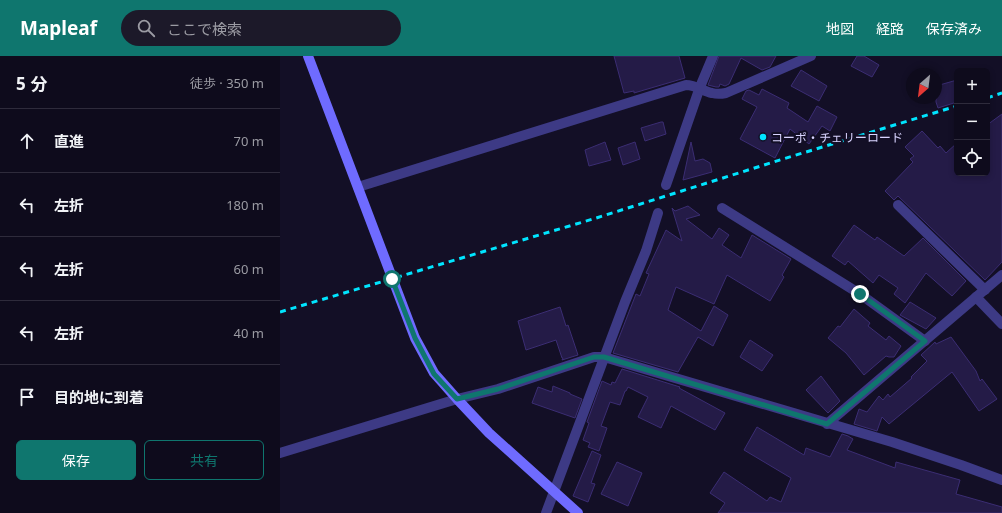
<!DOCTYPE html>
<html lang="ja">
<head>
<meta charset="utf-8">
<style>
	:root { --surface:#0e0b1c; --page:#1c1929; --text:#f1f3f6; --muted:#9b9ba3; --line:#2e2b3b; --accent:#0f766e }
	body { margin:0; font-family:"Noto Sans","Noto Sans JP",sans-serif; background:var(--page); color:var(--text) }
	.controls { position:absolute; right:12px; top:12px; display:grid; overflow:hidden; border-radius:6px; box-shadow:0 2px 6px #0003 }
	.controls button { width:36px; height:36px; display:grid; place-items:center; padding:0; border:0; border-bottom:1px solid var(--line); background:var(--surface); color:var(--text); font:20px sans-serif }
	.compass { position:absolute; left:626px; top:12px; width:36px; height:36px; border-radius:50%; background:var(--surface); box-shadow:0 2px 6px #0003; rotate:208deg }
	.stop { position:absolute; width:12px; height:12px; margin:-9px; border:3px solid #0f766e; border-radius:50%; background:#fff }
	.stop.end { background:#0f766e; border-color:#fff; box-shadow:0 1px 4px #0008 }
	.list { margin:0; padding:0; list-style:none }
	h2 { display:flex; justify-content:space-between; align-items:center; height:52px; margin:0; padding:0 16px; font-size:17px }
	h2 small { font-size:13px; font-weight:400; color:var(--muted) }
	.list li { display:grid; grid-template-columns:26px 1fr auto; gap:12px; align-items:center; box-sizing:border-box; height:64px; padding:0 16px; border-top:1px solid var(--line) }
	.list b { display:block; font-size:15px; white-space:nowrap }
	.list em { font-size:13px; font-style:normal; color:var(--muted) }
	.actions { display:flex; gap:8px; padding:12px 16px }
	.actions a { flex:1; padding:9px 0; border:1px solid var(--accent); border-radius:6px; text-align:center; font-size:14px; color:var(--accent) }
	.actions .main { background:var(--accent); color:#fff }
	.icon { flex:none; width:22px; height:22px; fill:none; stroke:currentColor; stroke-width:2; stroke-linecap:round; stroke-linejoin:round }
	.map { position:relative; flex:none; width:722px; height:457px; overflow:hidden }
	header { display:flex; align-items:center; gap:24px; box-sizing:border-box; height:56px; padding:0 20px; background:var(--accent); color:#fff }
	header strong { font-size:19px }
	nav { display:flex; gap:22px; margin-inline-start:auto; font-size:14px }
	.search { width:280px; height:36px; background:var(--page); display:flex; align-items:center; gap:10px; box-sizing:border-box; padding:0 14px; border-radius:22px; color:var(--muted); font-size:15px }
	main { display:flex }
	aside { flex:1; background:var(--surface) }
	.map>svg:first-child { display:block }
	.building { fill:#241b47; stroke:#3b2d73 }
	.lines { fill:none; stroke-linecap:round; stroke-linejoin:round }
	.street { stroke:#3d3a85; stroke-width:10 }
	.secondary { stroke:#6f6bff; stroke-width:10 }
	.rail { stroke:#00e5ff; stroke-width:3; stroke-dasharray:6 5; stroke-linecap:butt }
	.route { stroke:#0f766e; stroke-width:5 }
	.poi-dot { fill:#00e5ff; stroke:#130f26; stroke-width:1.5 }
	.labels { text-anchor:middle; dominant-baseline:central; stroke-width:4; stroke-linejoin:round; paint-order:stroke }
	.poi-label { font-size:12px; fill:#d9d4ff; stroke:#130f26; text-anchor:start }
</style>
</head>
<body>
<header>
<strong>Mapleaf</strong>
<div class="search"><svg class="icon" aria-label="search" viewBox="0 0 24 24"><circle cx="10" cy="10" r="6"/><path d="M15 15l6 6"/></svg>ここで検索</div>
<nav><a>地図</a><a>経路</a><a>保存済み</a></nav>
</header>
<main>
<aside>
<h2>5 分<small>徒歩 · 350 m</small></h2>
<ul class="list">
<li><svg class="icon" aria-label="ahead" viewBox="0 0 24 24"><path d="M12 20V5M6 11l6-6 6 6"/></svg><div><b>直進</b></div><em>70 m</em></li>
<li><svg class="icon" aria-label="left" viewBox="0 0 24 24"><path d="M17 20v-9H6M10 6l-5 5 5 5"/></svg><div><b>左折</b></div><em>180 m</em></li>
<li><svg class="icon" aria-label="left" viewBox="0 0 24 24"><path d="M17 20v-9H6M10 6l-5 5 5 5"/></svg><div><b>左折</b></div><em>60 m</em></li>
<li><svg class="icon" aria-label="left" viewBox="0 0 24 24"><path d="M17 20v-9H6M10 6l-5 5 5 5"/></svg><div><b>左折</b></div><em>40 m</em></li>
<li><svg class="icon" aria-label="arrive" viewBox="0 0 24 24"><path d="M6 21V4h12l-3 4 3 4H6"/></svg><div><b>目的地に到着</b></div></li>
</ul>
<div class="actions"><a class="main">保存</a><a>共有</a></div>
</aside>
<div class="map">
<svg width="722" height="457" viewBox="0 0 722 457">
	<rect width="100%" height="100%" fill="#130f26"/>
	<g class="building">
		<path d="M334,0H399L405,22L354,37V35L344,37Z"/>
		<path d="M439,0H496L490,11L482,14L461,2L449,28L445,30L440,28L439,31H436L428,29Z"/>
		<path d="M577,0H584L599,9L592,21L571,10Z"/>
		<path d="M521,14L547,30L539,45L511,30Z"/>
		<path d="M677,24V46L658,52L656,46V30Z"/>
		<path d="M482,33L509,47L507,52L528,66L537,50L557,61L550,75L542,70L529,88L510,73L495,102L460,83L477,51L462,43L466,35L469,34L479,39Z"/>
		<path d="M722,58V206L705,224L618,140L614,144L605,135L633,106L630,103L634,100L625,91L642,75L658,92L660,90L666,97L677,87V117H707V69Z"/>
		<path d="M381,66H383L386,78L365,85L361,72Z"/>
		<path d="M325,86L331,104L309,110L305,94Z"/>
		<path d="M355,86L360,103L343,109L338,92Z"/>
		<path d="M411,86L415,105L423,103L430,107L432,116L403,124Z"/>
		<path d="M408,150L420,159L406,163L432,183L439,172L449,179L442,189L461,202L472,179L511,203L502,219L504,221L490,245L447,219L434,248L396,231L388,254L421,275L434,250L448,259L433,290L418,281L398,316L333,297L356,238L360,240L369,218L366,217L386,174L402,185L392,152L395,155Z"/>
		<path d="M574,169L595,184L597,181L624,200L643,182L686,225L672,240L646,217L625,247L614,238L618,232L599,219L593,227L568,205L565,209L552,200Z"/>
		<path d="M630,246L656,262L646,273L620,259Z"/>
		<path d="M280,251L286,270L288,269L298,299L282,304L283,302H282L276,284L246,294L238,265Z"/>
		<path d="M574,253L590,267L588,270L606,284L609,280L621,290L614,301H609L606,300L584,319L566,297L548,282L558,270L560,271Z"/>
		<path d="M671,281L696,315L700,325L702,323L717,343L699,355L672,316L609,368L602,361L597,375L574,368L579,353L587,356L599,340L603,344L608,338L610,341L632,322L631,321L647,305L641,299L655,286L656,288Z"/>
		<path d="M470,284L493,299L482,315L460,301Z"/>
		<path d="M342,313L400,331L399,332L445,357L435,374L391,350L381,372L358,361L368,341L348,331L346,335H345L340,349L330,346L321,370L327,372L319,395L308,391L310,387L303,384L309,367L307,366L322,325L331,329L332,326L335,327Z"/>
		<path d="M541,320L560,345L548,357L526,334Z"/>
		<path d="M273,330L290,337V338L302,343L295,362L252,347L258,331L272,336Z"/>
		<path d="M477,371L524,399L526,392L550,401L562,378L568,380L573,383L567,394L615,412L616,406L680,424L676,438L722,451V457H438L445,447L430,437L444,416L487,445L490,441L501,446L511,422L464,394Z"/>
		<path d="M312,395L321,399L311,427L315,428L308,446L293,440Z"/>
		<path d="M337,406L362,417L348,450L321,438Z"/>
	</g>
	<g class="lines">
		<g class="street">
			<path d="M386,129L420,31L433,0"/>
			<path d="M78,131L406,29C416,29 423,35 432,37C436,38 441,38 446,37L531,0"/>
			<path d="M618,149L705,234"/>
			<path d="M442,152L580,238L645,285"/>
			<path d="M696,241L722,268"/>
			<path d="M547,368L722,219"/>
			<path d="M0,397L177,343L218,333L314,301H324L612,386L681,409L722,424"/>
			<path d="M266,457L345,246L366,195L378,157"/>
		</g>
		<path class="secondary" d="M28,0L135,282L154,317L177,343L209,377L298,457"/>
		<g class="rail">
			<path d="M707,42L722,37"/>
			<path d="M0,256L313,163L503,103L677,50"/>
		</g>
	</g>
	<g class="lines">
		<path class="route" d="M112,223L135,282L154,318L177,343L218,333L314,301H324L547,368L645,285L580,238"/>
	</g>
	<circle class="poi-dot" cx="483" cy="81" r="4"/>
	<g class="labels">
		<g class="poi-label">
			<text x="491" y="81">コーポ・チェリーロード</text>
		</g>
	</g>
</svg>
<div class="controls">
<button>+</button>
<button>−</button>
<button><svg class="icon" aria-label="locate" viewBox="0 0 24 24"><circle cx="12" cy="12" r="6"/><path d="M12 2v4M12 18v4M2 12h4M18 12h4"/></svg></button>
</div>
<svg class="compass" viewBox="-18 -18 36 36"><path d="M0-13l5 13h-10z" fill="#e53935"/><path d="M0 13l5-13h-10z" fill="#9b9ba3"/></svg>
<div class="stop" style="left:112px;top:223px"></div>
<div class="stop end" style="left:580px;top:238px"></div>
</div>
</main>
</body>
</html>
